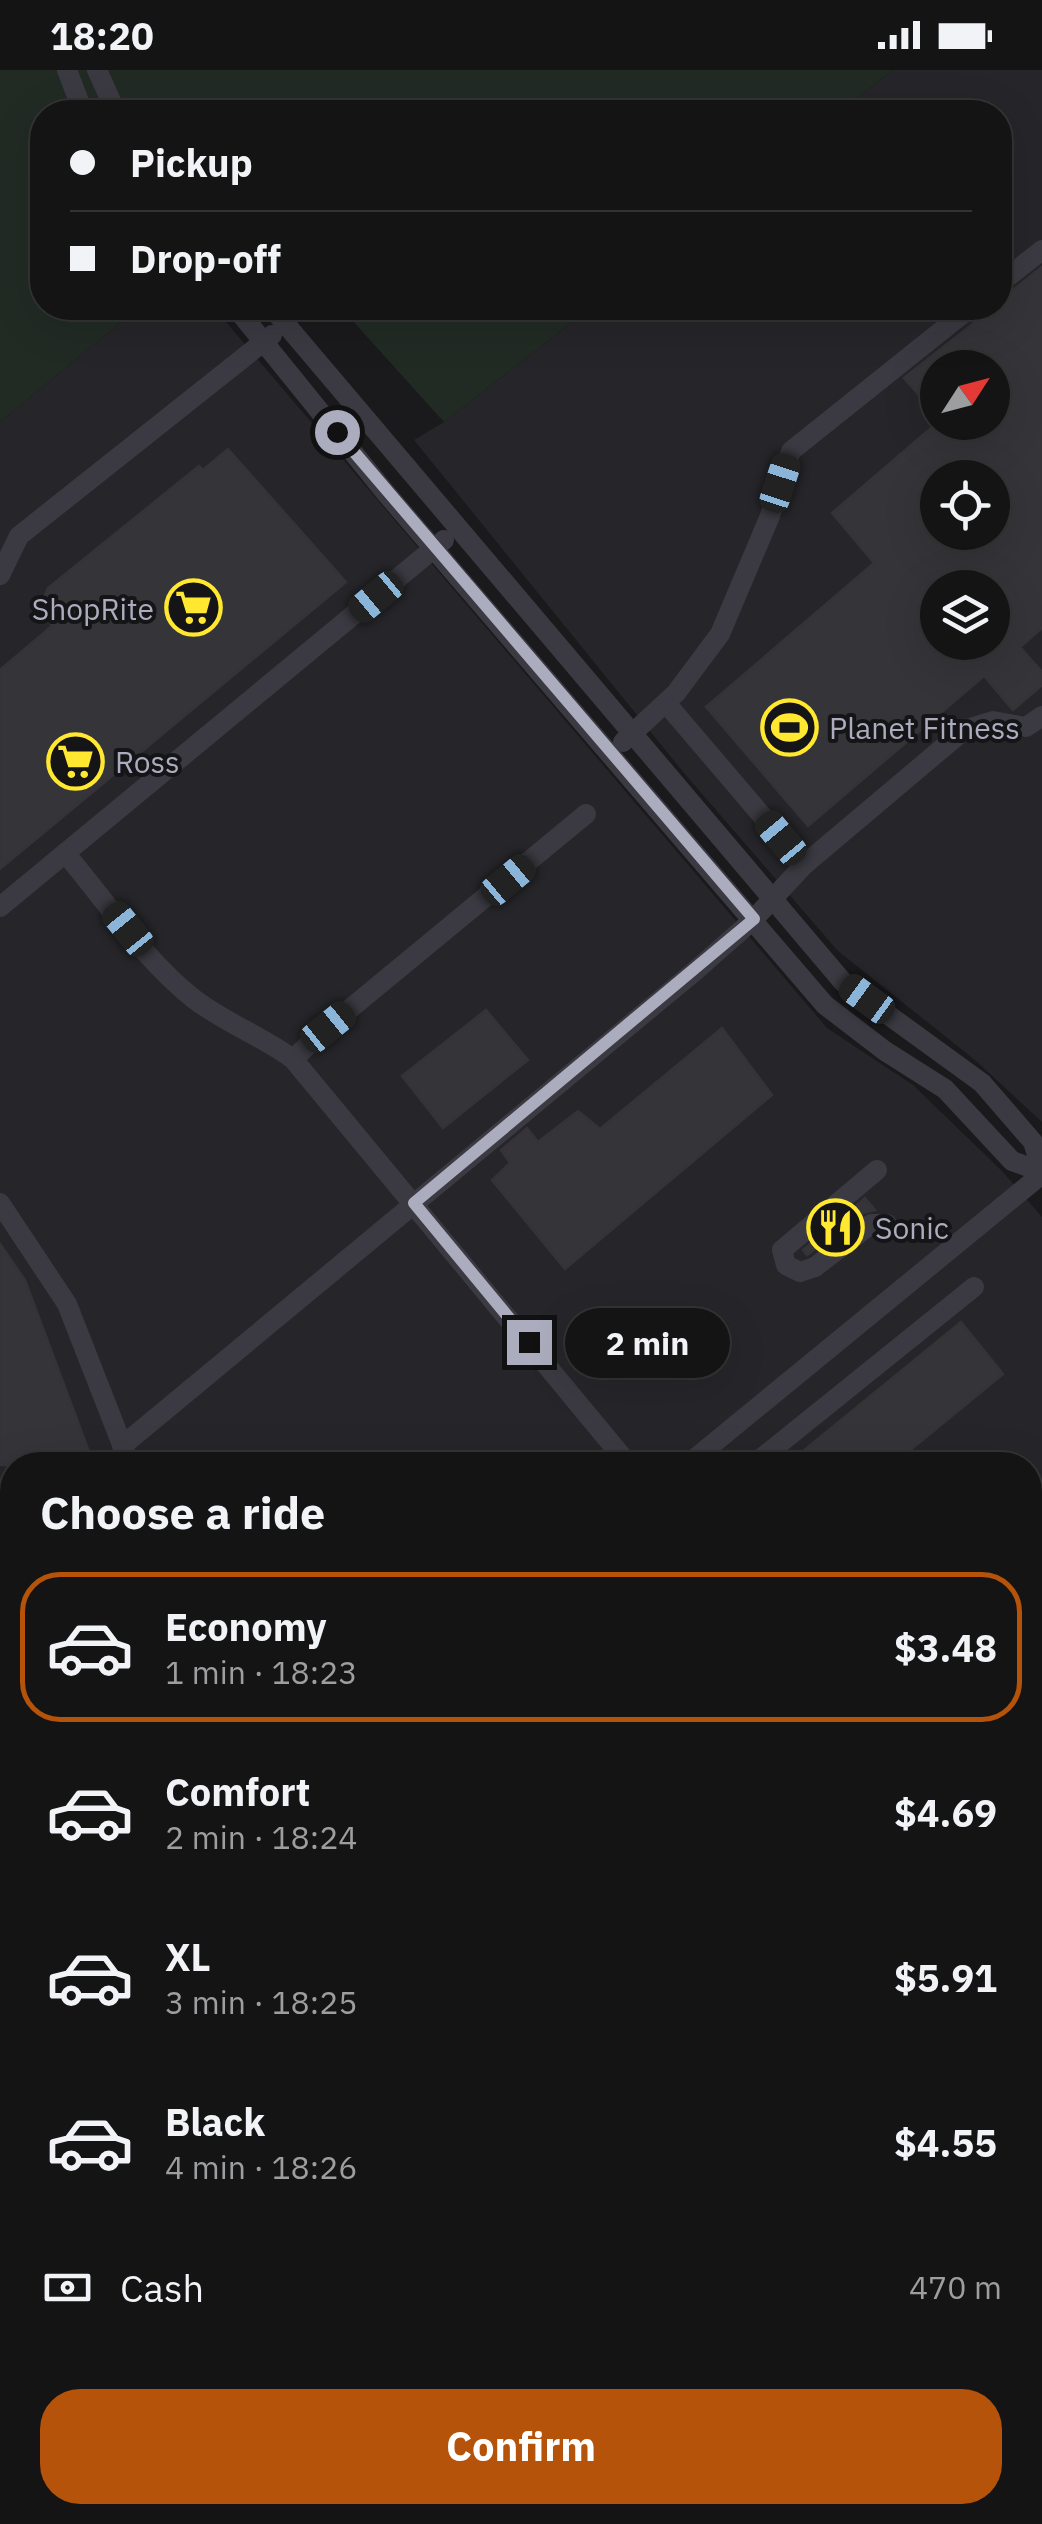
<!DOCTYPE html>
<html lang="en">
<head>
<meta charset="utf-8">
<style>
	:root { --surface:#141415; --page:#212122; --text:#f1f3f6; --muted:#9d9ea0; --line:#333334; --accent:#b45309 }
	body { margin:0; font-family:"IBM Plex Sans",sans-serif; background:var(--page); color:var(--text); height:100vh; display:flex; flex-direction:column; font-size:38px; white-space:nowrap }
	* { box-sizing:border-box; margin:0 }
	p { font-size:32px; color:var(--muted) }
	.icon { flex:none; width:55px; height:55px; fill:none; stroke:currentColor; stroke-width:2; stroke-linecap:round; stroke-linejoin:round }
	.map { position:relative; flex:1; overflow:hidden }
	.details { position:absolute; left:0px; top:1382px; width:1042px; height:1072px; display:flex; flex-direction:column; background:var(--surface); border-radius:40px 40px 0 0; box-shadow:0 10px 40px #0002,0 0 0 2px var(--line) }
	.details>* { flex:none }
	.banner { position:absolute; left:30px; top:30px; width:982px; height:220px; border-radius:40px; box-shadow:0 10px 40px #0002,0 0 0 2px var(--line); display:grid; align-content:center; height:220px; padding:0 40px; background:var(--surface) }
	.needle { width:65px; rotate:54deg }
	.tools { position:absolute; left:920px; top:280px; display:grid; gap:20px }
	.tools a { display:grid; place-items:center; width:90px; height:90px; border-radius:50%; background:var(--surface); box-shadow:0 10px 40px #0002,0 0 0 2px var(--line); font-size:50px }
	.end { position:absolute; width:45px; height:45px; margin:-22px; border:12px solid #abacbd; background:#111; box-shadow:0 0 0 5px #111 }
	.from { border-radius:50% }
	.bubble { position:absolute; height:70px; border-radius:35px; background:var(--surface); box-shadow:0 10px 40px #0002,0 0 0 2px var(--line); font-size:32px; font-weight:700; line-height:70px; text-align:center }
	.car { position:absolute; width:30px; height:60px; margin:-30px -15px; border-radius:12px; box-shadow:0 0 8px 2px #0007; background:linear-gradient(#222 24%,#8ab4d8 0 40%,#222 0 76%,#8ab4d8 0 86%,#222 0) }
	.banner b { display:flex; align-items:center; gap:35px; height:95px; font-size:38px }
	.banner b+b { border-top:2px solid var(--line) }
	.banner i { width:25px; height:25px; background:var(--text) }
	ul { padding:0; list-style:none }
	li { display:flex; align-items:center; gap:30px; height:150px; margin:0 20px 15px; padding:0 20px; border:5px solid transparent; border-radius:40px }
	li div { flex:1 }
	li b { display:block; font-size:38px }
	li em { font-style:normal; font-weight:700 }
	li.selected { border-color:var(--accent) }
	li>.icon { width:90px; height:90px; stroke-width:1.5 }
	h2 { padding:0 40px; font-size:45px; line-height:120px }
	.pay { display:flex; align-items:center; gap:25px; height:110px; padding:0 40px; font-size:38px }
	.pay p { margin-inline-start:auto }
	.button { display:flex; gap:20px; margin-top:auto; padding:20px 40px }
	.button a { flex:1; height:115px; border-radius:40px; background:var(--accent); color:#fff; font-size:40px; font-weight:700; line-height:115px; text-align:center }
	.status { display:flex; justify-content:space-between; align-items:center; height:70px; padding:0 50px; background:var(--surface); direction:ltr }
	.status svg { height:28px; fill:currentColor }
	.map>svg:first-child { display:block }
	.built { fill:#262529; fill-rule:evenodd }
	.green { fill:#212b24 }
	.building { fill:#353438; stroke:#353338; stroke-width:2.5; fill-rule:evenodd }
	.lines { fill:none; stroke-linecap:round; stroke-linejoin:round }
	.minor { stroke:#3b3a42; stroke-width:20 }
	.major { stroke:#565661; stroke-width:25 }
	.route { stroke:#abacbd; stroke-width:12 }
	.labels { text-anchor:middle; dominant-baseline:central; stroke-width:8; stroke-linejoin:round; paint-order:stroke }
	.poi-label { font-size:30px; fill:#abacbd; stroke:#151417; text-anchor:start }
</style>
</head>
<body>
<div class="status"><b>18:20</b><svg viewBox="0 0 49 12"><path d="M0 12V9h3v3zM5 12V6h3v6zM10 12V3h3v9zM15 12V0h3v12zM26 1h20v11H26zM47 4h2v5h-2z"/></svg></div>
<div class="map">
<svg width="1042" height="2454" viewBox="0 0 1042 2454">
	<rect width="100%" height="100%" fill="#1a1a1c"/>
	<g class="built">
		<path d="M893 0H1042V1052L975 990 838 881 684 703 414 370 444 352 590 238H1000V42H839ZM938 298H992V352H938ZM938 408H992V462H938ZM938 518H992V572H938Z"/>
		<path d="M138 238H214L827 958 913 1015 1002 1101 1042 1147V1453L1030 1464V1395H12V2179L0 2182V352Z"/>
		<path d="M12 2414V2442H587L597 2454H0V2424Z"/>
	</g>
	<g class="green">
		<path d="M0 0H893L839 42H42V238H138L0 352Z"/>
		<path d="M341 238H590L444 352Z"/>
		<path d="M1042 2136V2454H961L965 2452 957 2443 1030 2442V2150Z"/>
		<path d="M824 2443 833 2454H597L587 2443Z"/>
	</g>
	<g class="building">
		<path d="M1042 197V558L1020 577 1042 602V615L1013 640 984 606 808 756 706 637 874 493 832 443 938 352H992V298H938V347L904 308 979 249 985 238H1000V226L1008 224ZM938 408H992V462H938ZM938 518H992V572H938Z"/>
		<path d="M228 379 346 512 0 799V600L52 556 39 539 48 518 199 396 203 400Z"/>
		<path d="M486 940 528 990 443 1058 402 1006Z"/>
		<path d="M722 958 772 1025 565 1199 492 1110 510 1093 501 1080 527 1058 538 1072 578 1041 600 1059Z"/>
		<path d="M865 1128 875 1140 863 1143 807 1185 803 1180Z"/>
		<path d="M0 1174 25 1210 94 1395H0Z"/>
		<path d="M961 1252 1003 1304 892 1395H786Z"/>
	</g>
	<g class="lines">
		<g class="minor">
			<path d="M67 0 83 42"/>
			<path d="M97 0 116 42"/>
			<path d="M1000 213 1042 180"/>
			<path d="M236 238 385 422 825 935 885 981 945 1019 1012 1091 1042 1102"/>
			<path d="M272 238 843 912 982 1013 1033 1072 1042 1100"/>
			<path d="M0 505 19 466 272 265"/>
			<path d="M666 633 804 795"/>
			<path d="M623 672 676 623 720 564 770 446 791 381 970 238"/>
			<path d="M65 783C106 831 144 890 194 929 225 953 262 966 293 989L629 1395"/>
			<path d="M0 837 444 470"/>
			<path d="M293 989 328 957 586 744"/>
			<path d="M877 1100 782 1180 786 1195 800 1202 815 1197 871 1154H887"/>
			<path d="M0 1133 67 1234 130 1395"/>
			<path d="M122 1376 695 901 754 849 804 795 964 660 993 651 1026 657 1042 646"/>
			<path d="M687 1395 1042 1104"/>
			<path d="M753 1395 974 1217"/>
			<path d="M0 1730 12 1725"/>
			<path d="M0 2033H12"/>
			<path d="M0 2218 12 2215"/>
			<path d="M258 2442 268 2454"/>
			<path d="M486 2442 496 2454"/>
			<path d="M536 2442 546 2454"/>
			<path d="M31 2454 45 2442"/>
			<path d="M122 2454 136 2442"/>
		</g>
		<g class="major">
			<path d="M1030 1508 1042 1498"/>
			<path d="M0 2395 12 2385"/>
		</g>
	</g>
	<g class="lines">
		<path class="route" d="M337 362 754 849 414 1133 529 1272"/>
	</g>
	<defs>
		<symbol id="supermarket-ring" viewBox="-11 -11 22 22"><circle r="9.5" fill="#151417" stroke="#ffe82f" stroke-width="1.5"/><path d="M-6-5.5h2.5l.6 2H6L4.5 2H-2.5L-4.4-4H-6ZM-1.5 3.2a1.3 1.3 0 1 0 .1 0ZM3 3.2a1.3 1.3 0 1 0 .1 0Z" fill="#ffe82f"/></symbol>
		<symbol id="stadium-ring" viewBox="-11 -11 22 22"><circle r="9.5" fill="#151417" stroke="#ffe82f" stroke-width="1.5"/><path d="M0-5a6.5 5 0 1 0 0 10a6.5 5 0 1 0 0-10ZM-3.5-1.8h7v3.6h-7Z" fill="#ffe82f"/></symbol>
		<symbol id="restaurant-ring" viewBox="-11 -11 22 22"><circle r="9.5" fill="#151417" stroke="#ffe82f" stroke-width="1.5"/><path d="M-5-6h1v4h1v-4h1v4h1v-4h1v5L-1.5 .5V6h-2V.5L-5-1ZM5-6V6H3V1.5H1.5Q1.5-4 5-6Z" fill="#ffe82f"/></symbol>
	</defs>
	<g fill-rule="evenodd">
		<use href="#supermarket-ring" x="162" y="506" width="63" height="63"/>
		<use href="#stadium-ring" x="758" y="626" width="63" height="63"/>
		<use href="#supermarket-ring" x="44" y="660" width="63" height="63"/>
		<use href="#restaurant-ring" x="804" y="1126" width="63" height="63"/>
	</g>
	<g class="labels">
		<g class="poi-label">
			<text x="154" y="538" text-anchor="end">ShopRite</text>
			<text x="829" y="657">Planet Fitness</text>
			<text x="115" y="691">Ross</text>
			<text x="875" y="1157">Sonic</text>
		</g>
	</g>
</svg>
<div class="tools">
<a><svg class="needle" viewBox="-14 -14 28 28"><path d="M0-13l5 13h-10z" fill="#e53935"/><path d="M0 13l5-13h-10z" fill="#9d9ea0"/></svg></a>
<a><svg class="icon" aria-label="locate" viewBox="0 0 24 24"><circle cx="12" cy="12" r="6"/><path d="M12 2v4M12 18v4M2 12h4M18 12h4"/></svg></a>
<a><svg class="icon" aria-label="layers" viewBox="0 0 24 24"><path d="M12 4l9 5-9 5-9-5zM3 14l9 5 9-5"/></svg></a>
</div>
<i class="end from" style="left:337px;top:362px"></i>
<i class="end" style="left:529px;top:1272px"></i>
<div class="bubble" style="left:565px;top:1238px;width:165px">2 min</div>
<i class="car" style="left:780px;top:413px;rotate:18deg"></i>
<i class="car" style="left:376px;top:527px;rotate:230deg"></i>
<i class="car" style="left:781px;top:768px;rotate:320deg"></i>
<i class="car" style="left:508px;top:810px;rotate:50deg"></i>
<i class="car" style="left:128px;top:859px;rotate:321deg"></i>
<i class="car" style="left:867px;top:929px;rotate:306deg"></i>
<i class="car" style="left:328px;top:957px;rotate:51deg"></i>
<div class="banner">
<b><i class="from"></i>Pickup</b>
<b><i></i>Drop-off</b>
</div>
<section class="details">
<h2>Choose a ride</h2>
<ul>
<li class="selected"><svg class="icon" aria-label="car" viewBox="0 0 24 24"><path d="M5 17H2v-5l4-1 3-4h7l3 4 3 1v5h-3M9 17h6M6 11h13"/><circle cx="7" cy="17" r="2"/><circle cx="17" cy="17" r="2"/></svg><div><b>Economy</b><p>1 min · 18:23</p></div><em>$3.48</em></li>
<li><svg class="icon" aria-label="car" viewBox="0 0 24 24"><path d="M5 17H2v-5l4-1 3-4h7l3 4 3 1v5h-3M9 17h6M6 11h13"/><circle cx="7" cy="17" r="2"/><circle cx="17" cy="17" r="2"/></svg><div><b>Comfort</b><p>2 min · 18:24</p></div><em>$4.69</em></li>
<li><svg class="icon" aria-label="car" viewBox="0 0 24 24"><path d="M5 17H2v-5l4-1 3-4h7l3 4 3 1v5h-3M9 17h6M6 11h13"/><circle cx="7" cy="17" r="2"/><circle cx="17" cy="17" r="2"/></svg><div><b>XL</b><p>3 min · 18:25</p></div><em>$5.91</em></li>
<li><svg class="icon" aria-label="car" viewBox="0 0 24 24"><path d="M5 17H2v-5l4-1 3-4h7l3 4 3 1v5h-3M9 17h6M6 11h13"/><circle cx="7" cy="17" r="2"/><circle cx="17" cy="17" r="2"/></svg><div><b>Black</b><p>4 min · 18:26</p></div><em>$4.55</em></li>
</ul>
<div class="pay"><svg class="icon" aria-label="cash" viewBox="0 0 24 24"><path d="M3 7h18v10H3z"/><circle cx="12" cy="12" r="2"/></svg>Cash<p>470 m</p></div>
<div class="button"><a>Confirm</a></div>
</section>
</div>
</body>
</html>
